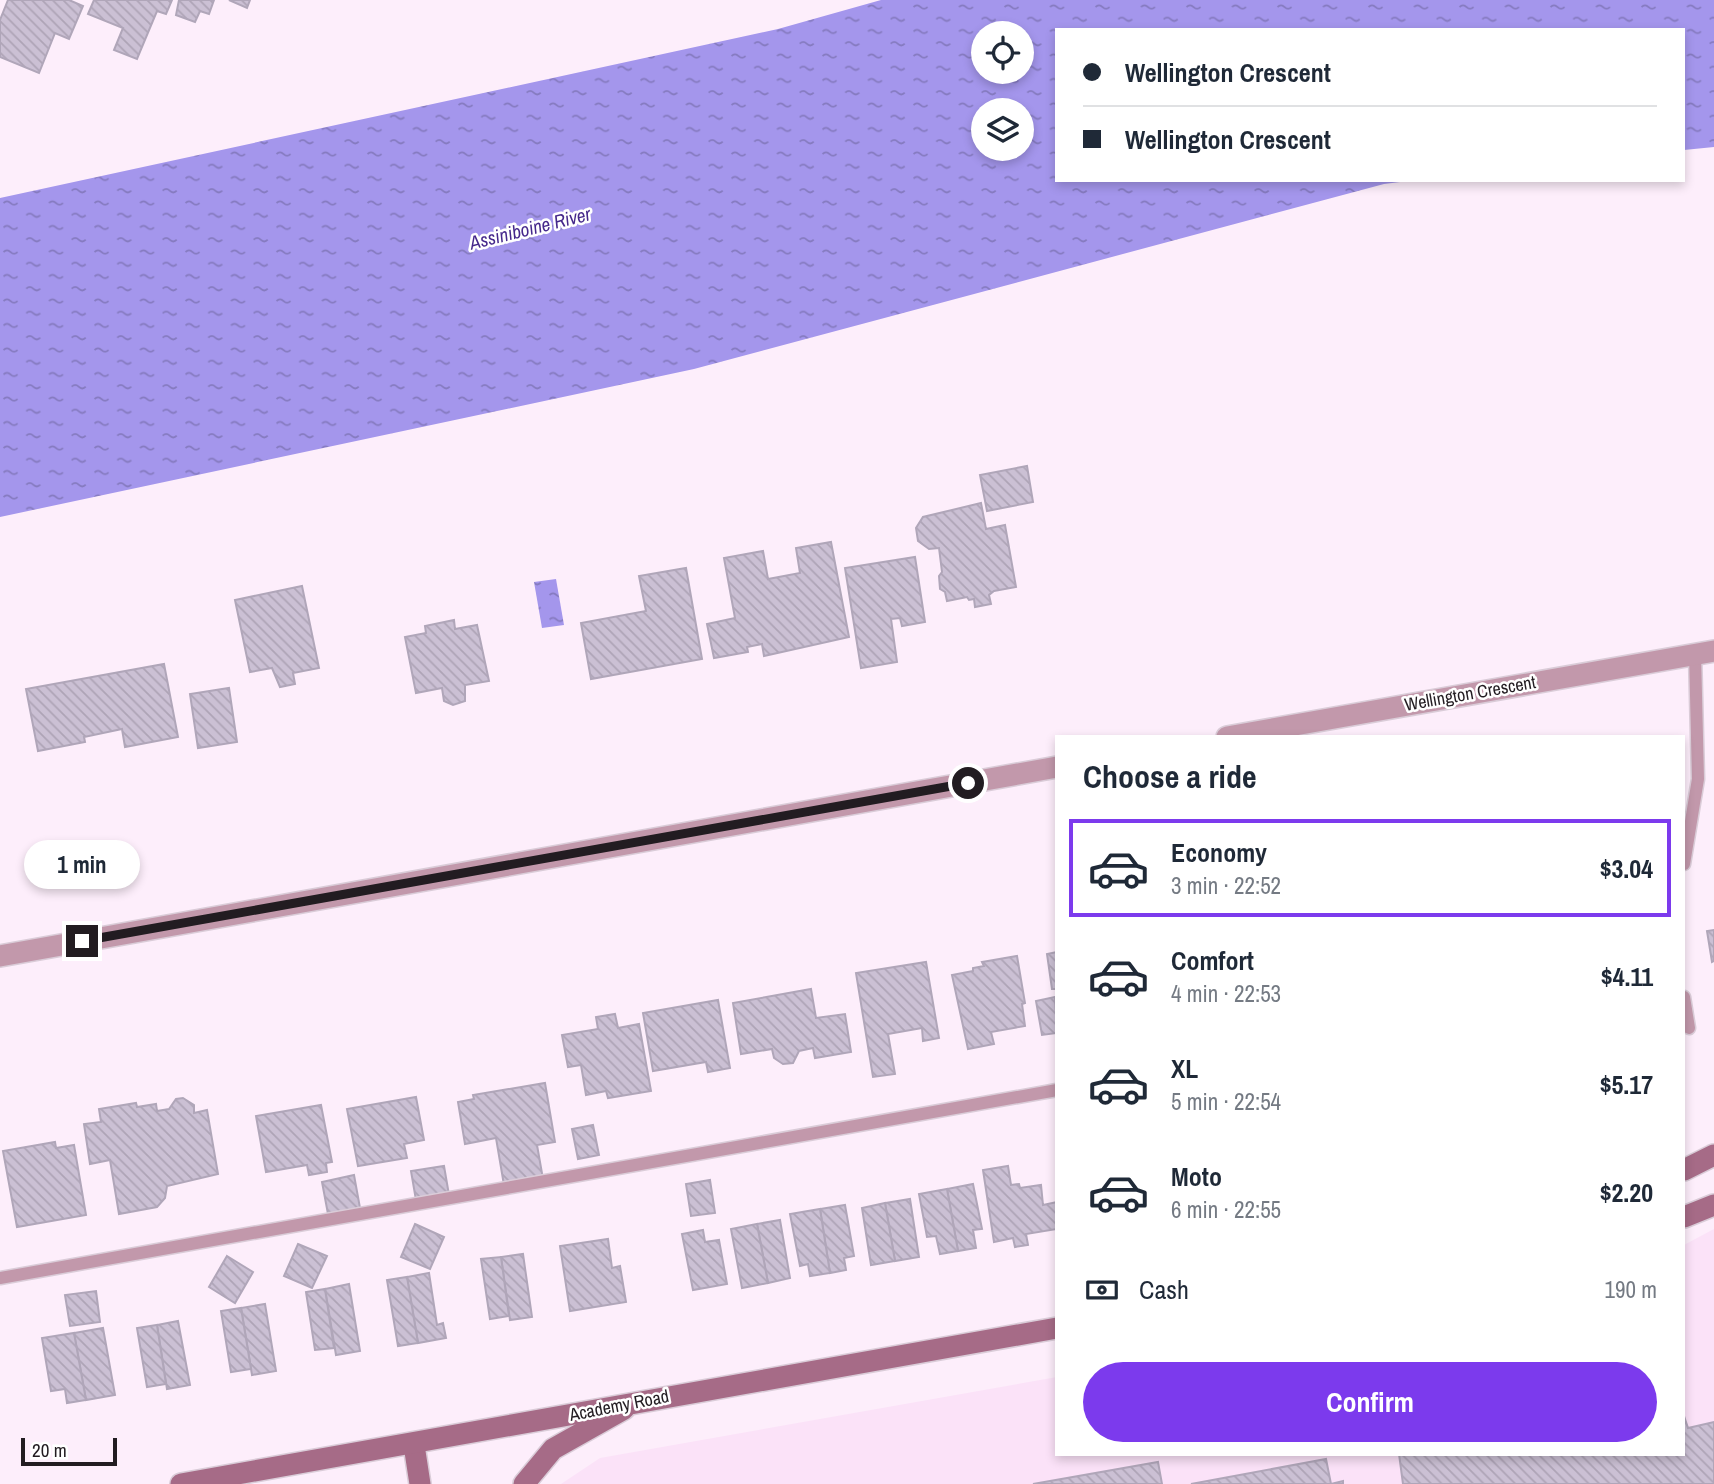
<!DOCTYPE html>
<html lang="en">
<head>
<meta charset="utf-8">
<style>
	:root { --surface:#fff; --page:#f2f2f3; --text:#1f2937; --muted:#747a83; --line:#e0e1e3; --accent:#7c3aed }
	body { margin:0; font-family:"Archivo Narrow",sans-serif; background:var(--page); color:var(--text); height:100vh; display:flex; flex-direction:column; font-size:26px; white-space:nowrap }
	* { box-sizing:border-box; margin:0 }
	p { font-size:23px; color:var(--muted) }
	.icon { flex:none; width:38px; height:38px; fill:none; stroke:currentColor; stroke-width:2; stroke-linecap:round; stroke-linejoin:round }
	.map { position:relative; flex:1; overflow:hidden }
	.panel { position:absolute; left:1055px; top:735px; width:630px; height:721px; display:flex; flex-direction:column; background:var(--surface); border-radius:0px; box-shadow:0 4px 10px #0003 }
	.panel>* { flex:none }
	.guide { position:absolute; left:1055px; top:28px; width:630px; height:154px; border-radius:0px; box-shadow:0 4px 10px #0003; display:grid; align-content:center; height:154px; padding:0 28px; background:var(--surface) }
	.tools { position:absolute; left:971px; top:21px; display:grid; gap:14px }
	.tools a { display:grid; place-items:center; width:63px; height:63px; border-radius:50%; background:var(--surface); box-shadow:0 4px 10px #0003; font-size:35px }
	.scale { position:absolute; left:21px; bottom:18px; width:96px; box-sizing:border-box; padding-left:7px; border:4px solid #221c21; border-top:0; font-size:19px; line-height:24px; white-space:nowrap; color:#221c21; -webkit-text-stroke:5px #fff; paint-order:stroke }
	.end { position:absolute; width:32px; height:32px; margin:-16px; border:9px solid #221c21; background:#fff; box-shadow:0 0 0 4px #fff }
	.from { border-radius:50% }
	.bubble { position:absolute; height:49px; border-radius:24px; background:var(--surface); box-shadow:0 4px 10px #0003; font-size:23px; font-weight:700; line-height:49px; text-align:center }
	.guide b { display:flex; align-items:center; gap:24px; height:66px; font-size:26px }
	.guide b+b { border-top:2px solid var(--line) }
	.guide i { width:18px; height:18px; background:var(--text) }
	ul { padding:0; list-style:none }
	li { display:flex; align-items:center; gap:21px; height:98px; margin:0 14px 10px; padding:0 14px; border:4px solid transparent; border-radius:0px }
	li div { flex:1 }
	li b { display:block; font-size:26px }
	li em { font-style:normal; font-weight:700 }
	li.selected { border-color:var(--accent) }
	li>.icon { width:63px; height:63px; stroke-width:1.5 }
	h2 { padding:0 28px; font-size:32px; line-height:84px }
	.pay { display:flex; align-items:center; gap:18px; height:77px; padding:0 28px; font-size:26px }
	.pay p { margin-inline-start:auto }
	.button { display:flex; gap:14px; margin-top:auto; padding:14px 28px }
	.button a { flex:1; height:80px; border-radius:42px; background:var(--accent); color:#fff; font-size:28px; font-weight:700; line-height:80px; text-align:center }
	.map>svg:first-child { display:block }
	.built { fill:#fbe2f8 }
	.water { fill:url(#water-ripples); fill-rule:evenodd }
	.building { fill:url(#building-back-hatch); stroke:#b0a6b9; stroke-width:2 }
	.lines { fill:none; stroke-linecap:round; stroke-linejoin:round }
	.lane-casing { stroke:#daccd8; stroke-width:15 }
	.street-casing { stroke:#daccd8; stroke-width:24 }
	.secondary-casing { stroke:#daccd8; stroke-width:24 }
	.lane { stroke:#c298ab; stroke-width:12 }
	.street { stroke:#c298ab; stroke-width:21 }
	.secondary { stroke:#a66b87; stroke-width:21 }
	.route { stroke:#221c21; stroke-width:9 }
	.labels { text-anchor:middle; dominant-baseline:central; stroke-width:5; stroke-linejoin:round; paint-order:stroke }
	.street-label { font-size:18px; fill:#221c21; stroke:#fff }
	.water-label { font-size:19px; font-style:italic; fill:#45288b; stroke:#fff }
</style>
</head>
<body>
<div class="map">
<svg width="1714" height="1484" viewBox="0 0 1714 1484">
	<defs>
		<pattern id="water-ripples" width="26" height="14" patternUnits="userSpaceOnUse" patternTransform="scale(1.75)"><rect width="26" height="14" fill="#a496ec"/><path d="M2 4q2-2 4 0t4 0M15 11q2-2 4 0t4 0" fill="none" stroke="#857abf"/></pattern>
		<pattern id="building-back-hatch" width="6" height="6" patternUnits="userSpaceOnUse" patternTransform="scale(1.75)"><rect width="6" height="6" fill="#cbc0d4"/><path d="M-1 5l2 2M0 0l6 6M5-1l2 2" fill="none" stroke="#aea4b6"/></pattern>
	</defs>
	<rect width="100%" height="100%" fill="#fdeefb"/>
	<path class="built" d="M1714 1229V1484H561L600 1458 1057 1377V1454H1684V1245Z"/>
	<g class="water">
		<path d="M881 0H1714V147L1684 150V30H1057V180H1416L1384 184 694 369 0 517V198L778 29ZM984 33H1022V72H984ZM984 110H1022V149H984Z"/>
		<path d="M556 579 564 625 542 628 534 582Z"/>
	</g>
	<g class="building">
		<path d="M8 0H69L83 6 69 39 55 33 39 73 0 57V20Z"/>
		<path d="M94 0H172L166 14 157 11 137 59 114 50 123 28 88 14Z"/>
		<path d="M179 0H214L209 14 200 11 195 22 176 15Z"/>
		<path d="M229 0H250L247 8Z"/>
		<path d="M1027 466 1033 502 987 511 980 475Z"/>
		<path d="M981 503 986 529 1005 525 1016 587 994 591 989 595 991 604 975 607 974 599 969 600 967 597 947 601 945 592 940 589 939 576 942 572 939 548 929 549 918 541 916 528 923 517Z"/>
		<path d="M831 542 849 637 764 656 762 644 747 647 748 652 714 658 707 624 735 618 724 558 763 551 768 579 800 573 796 548Z"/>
		<path d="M915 557 925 622 902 626 900 618 891 619 897 662 861 668 845 568Z"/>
		<path d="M686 568 702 659 591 679 581 623 646 611 639 576Z"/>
		<path d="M302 586 319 668 293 673 295 684 280 687 272 668 250 672 235 600Z"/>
		<path d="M454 620 455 629 477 625 489 681 465 685V701L453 705 444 701 442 688 416 693 405 637 426 633 425 626Z"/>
		<path d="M164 664 178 737 125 747 122 729 84 737 85 742 38 751 26 689Z"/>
		<path d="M229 688 237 742 198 748 190 694Z"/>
		<path d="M1714 930V961L1712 962 1707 931Z"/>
		<path d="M1057 952V989H1052L1047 954Z"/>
		<path d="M1017 956 1025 1003 1022 1004 1025 1026 991 1032 994 1044 968 1049 952 975 973 971V968L984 966 982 962Z"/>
		<path d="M926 962 939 1038 923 1041 922 1028 888 1034 895 1074 873 1077 856 973Z"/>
		<path d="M811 989 816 1018 845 1014 851 1052 815 1058 813 1048 799 1051 793 1063 783 1064 774 1058 772 1049 741 1054 733 1003Z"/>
		<path d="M1055 997 1057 1033 1042 1035 1036 1001Z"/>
		<path d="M718 1000 730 1068 708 1072 706 1062 653 1071 643 1013Z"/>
		<path d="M615 1014 618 1028 639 1024 651 1091 608 1098 606 1091 586 1095 581 1065 568 1067 562 1035 598 1029 596 1017Z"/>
		<path d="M545 1083 555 1142 537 1145 543 1179 504 1185 496 1138 465 1144 458 1102 474 1099 473 1095Z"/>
		<path d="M416 1097 424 1140 404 1144 407 1158 358 1166 347 1109Z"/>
		<path d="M183 1098 194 1105V1113L207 1110 218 1174 167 1186 165 1198 157 1207 119 1214 110 1160 90 1164 84 1124 101 1122 99 1109 136 1103 137 1107 156 1104 157 1111 169 1109 176 1099Z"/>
		<path d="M321 1105 332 1162 326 1163 327 1172 309 1175 307 1165 266 1172 256 1116Z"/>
		<path d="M593 1125 599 1155 578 1159 572 1129Z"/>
		<path d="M55 1142 56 1148 74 1145 86 1215 17 1227 3 1151Z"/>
		<path d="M444 1166 449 1195 416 1200 411 1171Z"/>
		<path d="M1008 1166 1011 1185 1019 1184 1020 1188 1041 1185 1043 1205 1057 1202V1229L1026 1234 1028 1245 1015 1247 1013 1238 994 1242 983 1170Z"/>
		<path d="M354 1175 360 1208 328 1214 322 1182Z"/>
		<path d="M710 1180 715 1213 691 1216 686 1184Z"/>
		<path d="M973 1184 982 1229 973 1230 976 1248 958 1251 947 1189Z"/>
		<path d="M947 1189 958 1251 940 1254 936 1236 927 1237 919 1194Z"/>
		<path d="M910 1199 919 1257 895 1261 885 1203Z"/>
		<path d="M885 1203 895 1261 871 1265 862 1208Z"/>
		<path d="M845 1205 854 1256 844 1258 846 1270 830 1273 820 1209Z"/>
		<path d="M820 1209 830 1273 810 1276 808 1264 800 1266 790 1214Z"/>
		<path d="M780 1220 790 1278 768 1283 757 1224Z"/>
		<path d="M415 1224 444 1237 430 1269 401 1257Z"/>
		<path d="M757 1224 768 1283 742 1288 731 1229Z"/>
		<path d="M703 1230 705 1242 719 1240 727 1284 693 1290 682 1234Z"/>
		<path d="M608 1239 612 1268 620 1266 626 1302 570 1311 560 1246Z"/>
		<path d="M298 1244 327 1256 312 1288 284 1276Z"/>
		<path d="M523 1254 532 1317 510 1320 501 1257Z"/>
		<path d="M227 1256 253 1272 235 1303 209 1287Z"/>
		<path d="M501 1257 509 1316 490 1319 481 1259Z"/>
		<path d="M429 1273 437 1325 443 1323 446 1338 418 1343 407 1277Z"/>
		<path d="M407 1277 418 1343 398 1346 387 1280Z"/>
		<path d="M349 1284 360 1351 336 1355 325 1289Z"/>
		<path d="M325 1289 334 1348 315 1350 306 1292Z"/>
		<path d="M96 1291 100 1322 70 1326 65 1295Z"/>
		<path d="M265 1304 276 1371 252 1375 241 1308Z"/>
		<path d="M241 1308 251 1369 231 1372 221 1311Z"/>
		<path d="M178 1321 190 1385 167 1389 157 1325Z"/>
		<path d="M157 1325 166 1384 147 1387 137 1328Z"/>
		<path d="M103 1328 115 1395 86 1400 74 1333Z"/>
		<path d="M74 1333 86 1400 67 1403 65 1389 51 1391 42 1338Z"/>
		<path d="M1684 1416 1688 1428 1714 1422V1484H1403L1399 1454H1684Z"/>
		<path d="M1326 1459 1331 1484 1343 1481V1484H1191Z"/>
		<path d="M1158 1462 1162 1484H1033Z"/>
	</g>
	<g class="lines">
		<defs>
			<g id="lane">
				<path d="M1684 864 1698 779 1695 653"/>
				<path d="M1684 997 1689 1028"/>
				<path d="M0 1278 1057 1090"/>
			</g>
			<g id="street">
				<path d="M1227 737 1714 651"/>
				<path d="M0 956 1057 767"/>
			</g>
			<g id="secondary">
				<path d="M1684 1170 1714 1155"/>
				<path d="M1684 1217 1714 1205"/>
				<path d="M414 1445 420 1484"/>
				<path d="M181 1484 1057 1328"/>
				<path d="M524 1484 553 1449 624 1409"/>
			</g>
		</defs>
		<use href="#lane" class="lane-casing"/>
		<use href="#street" class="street-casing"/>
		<use href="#secondary" class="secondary-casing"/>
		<use href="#lane" class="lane"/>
		<use href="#street" class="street"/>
		<use href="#secondary" class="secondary"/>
	</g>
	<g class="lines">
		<path class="route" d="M82 941 968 783"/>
	</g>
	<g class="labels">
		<g class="street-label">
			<text transform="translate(1470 693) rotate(-10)">Wellington Crescent</text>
			<text transform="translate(619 1405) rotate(-11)">Academy Road</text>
		</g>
		<g class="water-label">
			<text transform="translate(530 228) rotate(-14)">Assiniboine River</text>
		</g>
	</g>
</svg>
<div class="tools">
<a><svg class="icon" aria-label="locate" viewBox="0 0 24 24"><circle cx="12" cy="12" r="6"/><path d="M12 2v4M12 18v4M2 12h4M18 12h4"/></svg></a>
<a><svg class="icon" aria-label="layers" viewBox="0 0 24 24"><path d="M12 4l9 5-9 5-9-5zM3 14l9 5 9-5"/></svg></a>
</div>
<div class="scale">20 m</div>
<i class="end from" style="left:968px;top:783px"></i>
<i class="end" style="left:82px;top:941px"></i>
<div class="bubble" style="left:24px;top:840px;width:116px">1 min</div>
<div class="guide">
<b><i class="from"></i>Wellington Crescent</b>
<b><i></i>Wellington Crescent</b>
</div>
<section class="panel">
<h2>Choose a ride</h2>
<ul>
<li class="selected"><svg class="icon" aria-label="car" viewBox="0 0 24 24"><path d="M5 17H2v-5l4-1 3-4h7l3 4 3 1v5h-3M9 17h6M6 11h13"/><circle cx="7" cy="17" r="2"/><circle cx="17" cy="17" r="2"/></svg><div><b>Economy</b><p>3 min · 22:52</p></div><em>$3.04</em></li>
<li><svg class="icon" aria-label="car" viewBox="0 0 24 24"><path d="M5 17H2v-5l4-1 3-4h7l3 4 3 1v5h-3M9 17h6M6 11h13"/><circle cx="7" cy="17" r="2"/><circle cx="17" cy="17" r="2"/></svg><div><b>Comfort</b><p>4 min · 22:53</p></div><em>$4.11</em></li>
<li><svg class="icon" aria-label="car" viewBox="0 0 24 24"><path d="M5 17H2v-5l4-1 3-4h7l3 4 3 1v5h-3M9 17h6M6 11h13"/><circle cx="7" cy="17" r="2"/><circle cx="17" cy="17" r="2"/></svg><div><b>XL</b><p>5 min · 22:54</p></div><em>$5.17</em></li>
<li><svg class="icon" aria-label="car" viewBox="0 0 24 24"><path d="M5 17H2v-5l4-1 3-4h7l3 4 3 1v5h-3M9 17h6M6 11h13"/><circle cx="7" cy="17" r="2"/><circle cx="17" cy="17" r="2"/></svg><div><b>Moto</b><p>6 min · 22:55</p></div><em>$2.20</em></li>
</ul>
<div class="pay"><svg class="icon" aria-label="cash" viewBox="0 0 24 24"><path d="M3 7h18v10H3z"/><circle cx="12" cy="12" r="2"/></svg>Cash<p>190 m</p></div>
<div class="button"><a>Confirm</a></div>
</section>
</div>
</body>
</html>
